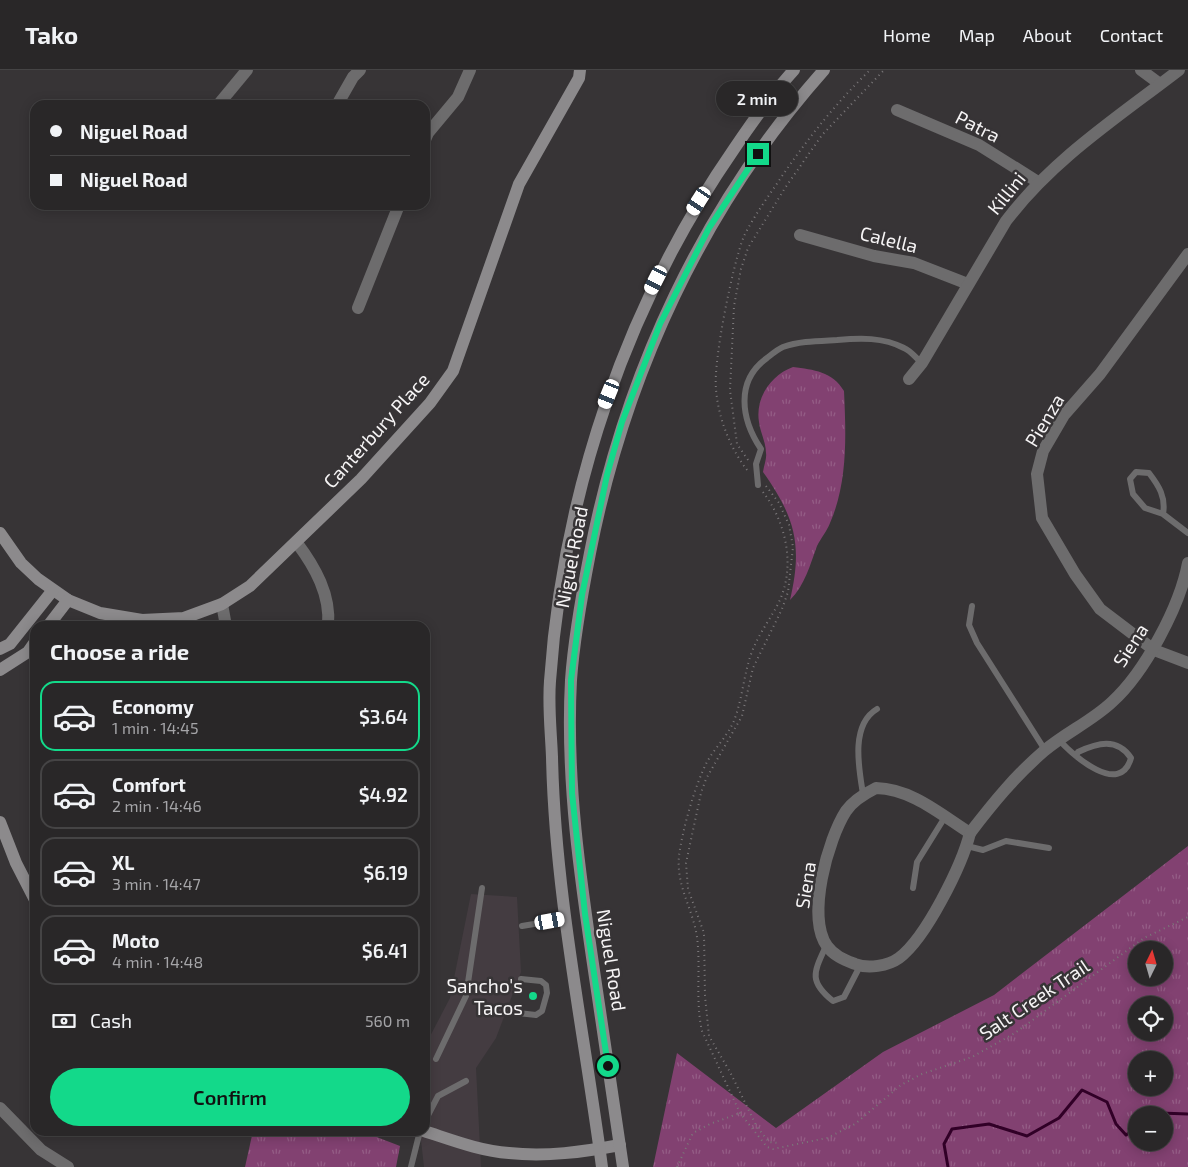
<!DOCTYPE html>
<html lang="en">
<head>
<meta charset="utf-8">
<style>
	:root { --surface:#292728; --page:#312f30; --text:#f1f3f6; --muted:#a5a5a8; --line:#454445; --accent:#13d98a }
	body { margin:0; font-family:"Exo 2",sans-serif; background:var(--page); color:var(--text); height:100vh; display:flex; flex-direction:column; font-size:19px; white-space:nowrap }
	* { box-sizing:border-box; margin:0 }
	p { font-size:16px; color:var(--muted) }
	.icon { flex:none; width:28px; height:28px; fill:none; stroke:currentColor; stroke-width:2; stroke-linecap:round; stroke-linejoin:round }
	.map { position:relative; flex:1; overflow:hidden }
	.panel { position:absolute; left:30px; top:551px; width:400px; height:515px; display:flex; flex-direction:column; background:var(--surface); border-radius:15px; box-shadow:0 2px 12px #0003,0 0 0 1px var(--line) }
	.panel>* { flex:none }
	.guide { position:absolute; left:30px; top:30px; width:400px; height:110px; border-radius:15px; box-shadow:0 2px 12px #0003,0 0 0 1px var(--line); display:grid; align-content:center; height:110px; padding:0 20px; background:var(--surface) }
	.needle { width:32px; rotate:5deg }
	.controls { position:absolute; left:1128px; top:871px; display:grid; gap:10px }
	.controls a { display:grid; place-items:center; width:45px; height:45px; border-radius:50%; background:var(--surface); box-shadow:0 2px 12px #0003,0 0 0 1px var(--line); font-size:25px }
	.end { position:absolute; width:22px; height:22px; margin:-11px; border:6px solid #13d98a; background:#111; box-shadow:0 0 0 2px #111 }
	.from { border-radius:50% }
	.bubble { position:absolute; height:35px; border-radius:18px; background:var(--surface); box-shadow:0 2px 12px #0003,0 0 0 1px var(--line); font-size:16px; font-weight:600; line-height:35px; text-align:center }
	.car { position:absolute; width:15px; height:30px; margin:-15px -8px; border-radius:6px; box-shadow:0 0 4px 1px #0007; background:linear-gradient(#fff 24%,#345 0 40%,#fff 0 76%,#345 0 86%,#fff 0) }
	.guide b { display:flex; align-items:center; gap:18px; height:48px; font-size:19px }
	.guide b+b { border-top:1px solid var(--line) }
	.guide i { width:12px; height:12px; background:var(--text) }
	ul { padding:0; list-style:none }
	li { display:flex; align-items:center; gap:15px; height:70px; margin:0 10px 8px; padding:0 10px; border:2px solid var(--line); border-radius:15px }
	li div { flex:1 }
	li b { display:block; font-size:19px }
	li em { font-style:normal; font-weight:600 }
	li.selected { border-color:var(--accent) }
	li>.icon { width:45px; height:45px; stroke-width:1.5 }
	h2 { padding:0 20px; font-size:22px; line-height:60px }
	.pay { display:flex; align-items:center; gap:12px; height:55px; padding:0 20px; font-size:19px }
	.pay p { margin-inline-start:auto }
	.action { display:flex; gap:10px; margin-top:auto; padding:10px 20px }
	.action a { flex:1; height:58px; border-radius:30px; background:var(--accent); color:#111; font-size:20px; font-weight:600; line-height:58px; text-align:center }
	header { display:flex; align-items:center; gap:30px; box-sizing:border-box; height:70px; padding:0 25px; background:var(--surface); border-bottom:1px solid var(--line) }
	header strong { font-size:24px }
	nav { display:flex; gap:28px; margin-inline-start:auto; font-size:18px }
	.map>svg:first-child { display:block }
	.built { fill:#443c41 }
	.grass { fill:url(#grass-tufts); fill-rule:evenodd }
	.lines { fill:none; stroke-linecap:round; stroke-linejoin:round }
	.stream { stroke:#310027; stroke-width:3 }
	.path { stroke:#7b787a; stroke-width:2; stroke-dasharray:1 4; stroke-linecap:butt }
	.lane { stroke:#6d6c6d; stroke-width:6 }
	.street { stroke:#6d6c6d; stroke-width:12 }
	.secondary { stroke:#8c8a8c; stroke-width:12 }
	.route { stroke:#13d98a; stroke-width:6 }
	.poi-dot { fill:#13d98a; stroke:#373436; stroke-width:2 }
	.labels { text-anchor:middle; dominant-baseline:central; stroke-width:5; stroke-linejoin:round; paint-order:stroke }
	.street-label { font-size:19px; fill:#f6f4f5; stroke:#373436 }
	.poi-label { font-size:19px; fill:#f6f4f5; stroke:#373436; text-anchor:end }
</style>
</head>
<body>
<header>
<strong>Tako</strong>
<nav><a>Home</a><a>Map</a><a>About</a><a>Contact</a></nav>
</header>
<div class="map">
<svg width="1188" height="1097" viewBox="0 0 1188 1097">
	<defs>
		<pattern id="grass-tufts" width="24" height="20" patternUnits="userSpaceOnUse" patternTransform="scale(1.25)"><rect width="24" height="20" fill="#824171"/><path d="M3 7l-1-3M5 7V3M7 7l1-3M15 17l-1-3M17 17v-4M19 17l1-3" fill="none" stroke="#945d86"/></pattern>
	</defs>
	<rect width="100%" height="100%" fill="#373436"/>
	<path class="built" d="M471 824 517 827 521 902 496 968 476 998 481 1097H424L420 1061H425V976L450 928Z"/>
	<g class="grass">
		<path d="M793 297C814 300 832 301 844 321 846 364 848 412 830 453 827 461 821 468 817 476 810 495 805 515 790 530 803 475 795 447 763 402 764 395 767 388 766 383 766 372 760 362 759 352 755 328 771 305 793 297Z"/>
		<path d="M1188 776V1097H653L677 983 776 1058 883 982 994 925ZM1136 880H1164V908H1136ZM1136 935H1164V962H1136ZM1136 990H1164V1018H1136ZM1136 1045H1164V1072H1136Z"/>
		<path d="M253 1061H361L400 1076 396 1097H245Z"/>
	</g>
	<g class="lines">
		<g class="stream">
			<path d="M1156 1045 1160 1043 1188 1044"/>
			<path d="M948 1097 944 1074 952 1059 989 1054 1027 1066 1059 1048 1082 1020 1107 1032 1116 1054 1126 1065 1136 1058"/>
		</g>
		<g class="path">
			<path d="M748 390 737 374 730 320 734 236 741 199 748 178 785 118 822 65 884 0"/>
			<path d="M747 400C730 378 718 347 716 319 713 291 733 193 744 166 753 148 765 131 776 115 804 73 834 35 870 0"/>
			<path d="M766 416 779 433 789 455 793 477 788 522 782 539 753 598 742 646 706 709 701 723 686 793 688 819 704 863 705 926 709 966 730 1002 757 1057 769 1072 778 1073"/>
			<path d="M763 422C786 452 796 496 779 532 771 548 760 562 753 579 744 601 743 626 735 648 729 665 715 677 707 692 695 715 682 761 679 786 676 816 693 839 697 867 701 898 695 930 702 961L740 1043 767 1077 773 1079 827 1068 855 1054 901 1015 922 1004 972 987 1015 963 1144 868 1188 847"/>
			<path d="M677 1097 693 1063 710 1054 740 1043"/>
		</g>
		<g class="lane">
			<path d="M758 415 756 394 761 379C741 349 735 311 767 288 772 284 778 279 783 277 800 271 819 271 837 270 860 268 883 267 904 278 911 281 916 288 922 293"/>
			<path d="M1163 444C1166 427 1159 416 1149 403L1136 402 1130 409 1133 424 1145 438 1163 444 1188 463"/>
			<path d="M972 536 969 555 977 573 1045 680"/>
			<path d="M1059 670C1074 686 1120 727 1131 688 1117 667 1097 673 1078 682L1076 686"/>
			<path d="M863 724C859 699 850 655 877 639"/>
			<path d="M967 776 983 780 1006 771 1049 778"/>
			<path d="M913 818 917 792 945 747"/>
			<path d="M522 856 564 849"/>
			<path d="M826 876C814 902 808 911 833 931L844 927 860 896"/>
			<path d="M509 942 536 945 542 941 547 923 546 915 541 911 521 909"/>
			<path d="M436 989 466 926 482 818"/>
			<path d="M425 1051 438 1026 466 1011"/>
			<path d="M411 1097 420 1061"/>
		</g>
		<g class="street">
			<path d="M1141 0 1160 14"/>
			<path d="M218 35 247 0"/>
			<path d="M337 35 353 7 360 0"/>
			<path d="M897 40 979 75 1038 112"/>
			<path d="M425 70 428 63 458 27 470 0"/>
			<path d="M800 165 874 186 914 193 968 214"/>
			<path d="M1188 184 1100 304 1064 345 1043 381 1037 404 1042 448 1075 504 1100 539 1154 580 1188 593"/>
			<path d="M358 238 399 135"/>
			<path d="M909 309 922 293 1006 151C1053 89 1118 47 1179 0"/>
			<path d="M297 473C315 497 331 525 328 556"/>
			<path d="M222 534 226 556"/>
			<path d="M876 718C912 719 940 744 970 763 962 795 926 868 899 888 888 896 868 899 855 894 845 890 834 886 827 876 806 847 828 769 846 741 853 731 864 724 876 718Z"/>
			<path d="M970 763C993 733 1015 706 1044 681 1065 663 1092 651 1112 632 1145 602 1180 536 1188 493"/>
			<path d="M0 1038 41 1080 68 1097"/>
		</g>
		<g class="secondary">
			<path d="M0 463 21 493 38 509 68 530 100 543 142 550 184 548 222 534 250 516 361 409 430 333 453 301 519 114 579 8 580 0"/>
			<path d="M48 556 68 530"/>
			<path d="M0 579 10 574 53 520"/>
			<path d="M0 600 28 582 35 572"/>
			<path d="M0 752 16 793 35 830"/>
			<path d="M424 1061C452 1070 480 1081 509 1083 546 1087 583 1082 620 1075"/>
			<path d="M602 1097C584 961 555 825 552 687 551 662 548 636 550 611 563 422 626 235 734 79 753 51 771 25 794 0"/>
			<path d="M623 1097C615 1045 608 993 600 941 584 832 565 721 571 610 574 567 582 524 590 483 625 304 703 136 824 0"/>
		</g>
	</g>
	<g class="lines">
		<path class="route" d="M608 996 585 844 572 723 571 610 582 525 607 405 622 352 660 254 709 158 758 84"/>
	</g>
	<circle class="poi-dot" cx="533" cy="926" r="5"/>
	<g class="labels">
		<g class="street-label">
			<text transform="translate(978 56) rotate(27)">Patra</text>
			<text transform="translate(1006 123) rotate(-51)">Killini</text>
			<text transform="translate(889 169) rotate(14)">Calella</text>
			<text transform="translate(1044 350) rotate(-59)">Pienza</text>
			<text transform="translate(376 360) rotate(-48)">Canterbury Place</text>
			<text transform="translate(571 487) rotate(-79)">Niguel Road</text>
			<text transform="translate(1130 575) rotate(-57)">Siena</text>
			<text transform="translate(805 815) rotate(-81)">Siena</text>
			<text transform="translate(612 890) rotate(81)">Niguel Road</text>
			<text transform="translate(1034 929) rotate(-34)">Salt Creek Trail</text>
		</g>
		<g class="poi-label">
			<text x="523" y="915">Sancho's<tspan x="523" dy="22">Tacos</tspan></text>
		</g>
	</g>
</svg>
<div class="controls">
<a><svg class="needle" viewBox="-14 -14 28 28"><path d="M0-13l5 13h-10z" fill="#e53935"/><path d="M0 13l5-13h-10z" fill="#a5a5a8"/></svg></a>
<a><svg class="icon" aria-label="locate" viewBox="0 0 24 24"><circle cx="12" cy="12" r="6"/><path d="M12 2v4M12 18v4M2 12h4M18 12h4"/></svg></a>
<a>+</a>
<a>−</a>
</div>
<i class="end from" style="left:608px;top:996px"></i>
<i class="end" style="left:758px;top:84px"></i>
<div class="bubble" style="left:716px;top:11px;width:82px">2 min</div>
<i class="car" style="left:699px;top:131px;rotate:213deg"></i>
<i class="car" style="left:656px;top:210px;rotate:207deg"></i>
<i class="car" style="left:609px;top:324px;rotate:202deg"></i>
<i class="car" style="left:550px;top:851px;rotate:80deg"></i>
<div class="guide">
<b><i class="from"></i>Niguel Road</b>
<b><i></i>Niguel Road</b>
</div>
<section class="panel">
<h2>Choose a ride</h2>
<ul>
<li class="selected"><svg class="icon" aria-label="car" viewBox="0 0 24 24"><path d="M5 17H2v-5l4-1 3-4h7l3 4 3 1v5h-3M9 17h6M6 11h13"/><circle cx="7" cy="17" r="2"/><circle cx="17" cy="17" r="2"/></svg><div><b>Economy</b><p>1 min · 14:45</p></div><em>$3.64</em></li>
<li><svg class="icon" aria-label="car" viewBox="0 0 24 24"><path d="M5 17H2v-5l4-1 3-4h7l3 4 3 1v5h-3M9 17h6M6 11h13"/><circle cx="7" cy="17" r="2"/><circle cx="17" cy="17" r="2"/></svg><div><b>Comfort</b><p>2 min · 14:46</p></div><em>$4.92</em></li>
<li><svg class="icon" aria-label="car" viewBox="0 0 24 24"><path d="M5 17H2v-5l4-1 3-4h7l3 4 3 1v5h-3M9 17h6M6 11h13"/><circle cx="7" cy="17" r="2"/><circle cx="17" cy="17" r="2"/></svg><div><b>XL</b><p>3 min · 14:47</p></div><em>$6.19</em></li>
<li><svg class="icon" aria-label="car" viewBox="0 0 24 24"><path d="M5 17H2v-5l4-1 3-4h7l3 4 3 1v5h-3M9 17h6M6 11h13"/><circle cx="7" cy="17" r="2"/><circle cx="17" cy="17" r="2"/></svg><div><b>Moto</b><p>4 min · 14:48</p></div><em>$6.41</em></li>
</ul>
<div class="pay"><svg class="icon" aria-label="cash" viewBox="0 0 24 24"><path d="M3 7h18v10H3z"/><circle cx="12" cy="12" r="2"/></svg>Cash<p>560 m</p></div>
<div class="action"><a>Confirm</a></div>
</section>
</div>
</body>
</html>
